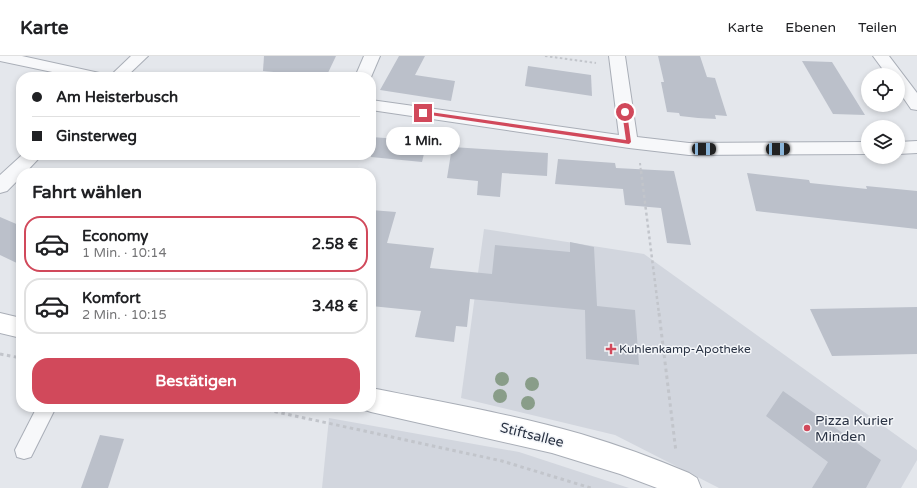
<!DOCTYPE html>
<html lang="de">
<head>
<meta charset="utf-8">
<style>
	:root { --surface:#fff; --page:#f2f2f2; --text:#202124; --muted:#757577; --line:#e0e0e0; --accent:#d1495b }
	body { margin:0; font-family:"Varela Round",sans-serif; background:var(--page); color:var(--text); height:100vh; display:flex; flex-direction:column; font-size:15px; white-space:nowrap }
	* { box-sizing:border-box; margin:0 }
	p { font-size:13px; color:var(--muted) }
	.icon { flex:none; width:22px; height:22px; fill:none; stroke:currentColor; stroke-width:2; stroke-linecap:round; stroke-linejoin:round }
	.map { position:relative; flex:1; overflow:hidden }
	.details { position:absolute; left:16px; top:112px; width:360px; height:244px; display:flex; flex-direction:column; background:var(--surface); border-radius:16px; box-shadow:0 2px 6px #0003 }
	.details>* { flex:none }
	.banner { position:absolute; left:16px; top:16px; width:360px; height:88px; border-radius:16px; box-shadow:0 2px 6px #0003; display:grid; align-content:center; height:88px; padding:0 16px; background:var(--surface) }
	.buttons { position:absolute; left:861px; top:12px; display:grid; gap:8px }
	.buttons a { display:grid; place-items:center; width:44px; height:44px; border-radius:50%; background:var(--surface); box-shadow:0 2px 6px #0003; font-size:20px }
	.end { position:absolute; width:18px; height:18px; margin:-9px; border:5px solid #d1495b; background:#fff; box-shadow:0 0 0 2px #fff }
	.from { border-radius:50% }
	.bubble { position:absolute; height:28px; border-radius:14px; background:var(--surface); box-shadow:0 2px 6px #0003; font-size:13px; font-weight:700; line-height:28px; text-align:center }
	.car { position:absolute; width:12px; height:24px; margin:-12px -6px; border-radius:5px; box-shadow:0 0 3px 1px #0007; background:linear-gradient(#222 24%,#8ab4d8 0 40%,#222 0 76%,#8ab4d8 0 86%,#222 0) }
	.banner b { display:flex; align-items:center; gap:14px; height:38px; font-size:15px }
	.banner b+b { border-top:1px solid var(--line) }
	.banner i { width:10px; height:10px; background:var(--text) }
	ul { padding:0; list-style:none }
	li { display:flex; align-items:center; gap:12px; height:56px; margin:0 8px 6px; padding:0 8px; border:2px solid var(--line); border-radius:16px }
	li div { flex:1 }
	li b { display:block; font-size:15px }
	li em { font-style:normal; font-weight:700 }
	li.selected { border-color:var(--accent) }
	li>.icon { width:36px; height:36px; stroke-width:1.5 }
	h2 { padding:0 16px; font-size:18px; line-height:48px }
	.cta { display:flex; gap:8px; margin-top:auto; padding:8px 16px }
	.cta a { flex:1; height:46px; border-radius:16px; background:var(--accent); color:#fff; font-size:16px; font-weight:700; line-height:46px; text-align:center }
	header { display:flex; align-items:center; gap:24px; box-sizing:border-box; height:56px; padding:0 20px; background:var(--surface); border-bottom:1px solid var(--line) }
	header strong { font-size:19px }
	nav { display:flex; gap:22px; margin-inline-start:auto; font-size:14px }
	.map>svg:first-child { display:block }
	.built { fill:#d2d6de }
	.building { fill:#bbc0ca }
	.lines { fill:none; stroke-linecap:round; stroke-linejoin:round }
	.service-casing { stroke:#a9aeb7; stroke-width:2 }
	.minor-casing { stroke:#a9aeb7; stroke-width:2 }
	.secondary-casing { stroke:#a9aeb7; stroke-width:2 }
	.path-far2 { stroke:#c2c5cb; stroke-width:2; stroke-dasharray:2.5 2.5; stroke-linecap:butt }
	.path-far1 { stroke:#c2c5cb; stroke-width:2.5; stroke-dasharray:3 3; stroke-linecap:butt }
	.path { stroke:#c2c5cb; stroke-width:3; stroke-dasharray:3.5 3.5; stroke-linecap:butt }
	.service { fill:#f7f8fa; fill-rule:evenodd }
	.minor { fill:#f7f8fa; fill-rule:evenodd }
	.secondary { fill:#fff; fill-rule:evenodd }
	.tree { fill:#899d89 }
	.route { fill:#d1495b }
	.poi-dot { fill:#d1495b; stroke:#f4f6f9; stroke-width:1.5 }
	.labels { text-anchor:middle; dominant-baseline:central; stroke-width:3; stroke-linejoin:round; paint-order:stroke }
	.poi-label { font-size:12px; fill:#2b3445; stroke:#f4f6f9; text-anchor:start }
	.near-poi-label { font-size:14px; fill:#2b3445; stroke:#f4f6f9; text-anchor:start }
	.near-street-label { font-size:14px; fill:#2b3445; stroke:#f4f6f9 }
</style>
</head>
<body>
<header>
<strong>Karte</strong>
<nav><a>Karte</a><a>Ebenen</a><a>Teilen</a></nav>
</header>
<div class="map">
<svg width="917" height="432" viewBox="0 0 917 432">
	<rect width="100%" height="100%" fill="#e4e7ec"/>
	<g class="built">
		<path d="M484 173 644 198 917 394V404L901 432H719L615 379 461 342Z"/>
		<path d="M329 362 519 396 629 432H322Z"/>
	</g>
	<g class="building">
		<path d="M264 0H336L326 21 263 15Z"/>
		<path d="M399 0H425L415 19 455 25 451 45 380 34Z"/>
		<path d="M658 0H700L707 21 715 22 727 60 715 59 716 63 698 62 680 60 679 57 667 56 661 26H664Z"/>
		<path d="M802 5 832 6 865 59 833 58Z"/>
		<path d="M528 10 591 19 592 40 525 30Z"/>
		<path d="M371 81 427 85 422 106 371 101Z"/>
		<path d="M452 91 548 97 547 120 502 117 500 141 477 139 478 125 447 122Z"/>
		<path d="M558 103 615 107 616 112 674 115 691 189 667 187 661 152 625 149 623 133 555 128Z"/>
		<path d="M747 117 809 124 810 127 867 133 866 130 917 135V173L756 155Z"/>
		<path d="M371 154 396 156 387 187 434 192 430 212 492 218 495 189 570 196V186L594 191 597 250 635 254 639 309 586 303 585 254 470 243 467 271 456 270 454 286 415 281 421 255 371 250Z"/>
		<path d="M0 161 21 170V209L0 199Z"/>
		<path d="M917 251V298L832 300 810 253Z"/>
		<path d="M783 335 881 404 866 432H812L828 406 766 360Z"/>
		<path d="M100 379 124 383 108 432H81Z"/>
	</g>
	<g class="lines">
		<defs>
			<path id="service" d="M37 351H56L31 401 24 403 17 401 15 394Z"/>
			<g id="minor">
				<path d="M0 0H22L104 18 106 21H76L0 5Z"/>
				<path d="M131 0H148L126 21H109Z"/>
				<path d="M364 0H380L371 21H355Z"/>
				<path d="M609 0H625L637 81 689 87 868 86V98L689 99 629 92 371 54V44L619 79Z"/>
				<path d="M873 0H889L917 37V54L911 53 898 34V19H887Z"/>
				<path d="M917 85V97L898 98V86Z"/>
				<path d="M22 99H42L25 117H21V121L7 135 0 137V119Z"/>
			</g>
			<g id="secondary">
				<path d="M0 257 21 262V282L0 277Z"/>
				<path d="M371 332C441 346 512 358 581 378 618 389 654 402 689 417L697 422 701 432H657L620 418 552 397 371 356 362 353 361 351H371Z"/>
			</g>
		</defs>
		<use href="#service" class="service-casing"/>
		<use href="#minor" class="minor-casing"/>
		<use href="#secondary" class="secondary-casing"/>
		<g class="path-far2">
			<path d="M545 0 596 7"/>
			<path d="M640 107 641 116"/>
		</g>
		<path class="path-far1" d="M641 115 659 258"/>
		<g class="path">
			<path d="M659 257 676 396"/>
			<path d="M0 298 21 302"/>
			<path d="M254 351 502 405 591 432"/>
		</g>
		<use href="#service" class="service"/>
		<use href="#minor" class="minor"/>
		<use href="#secondary" class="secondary"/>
	</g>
	<g class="tree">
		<circle cx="502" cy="323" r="7"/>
		<circle cx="532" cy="328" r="7"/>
		<circle cx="500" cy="340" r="7"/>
		<circle cx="528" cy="347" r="7"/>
	</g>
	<path class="route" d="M625 54 627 56 631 86 629 88 423 58 420 57 423 55 626 84 622 56Z"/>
	<g class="poi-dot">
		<path d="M609 287h4v4h4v4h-4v4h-4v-4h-4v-4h4z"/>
		<circle cx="807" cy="372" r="4"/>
	</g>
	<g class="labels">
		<g class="poi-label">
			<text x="619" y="293">Kuhlenkamp-Apotheke</text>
		</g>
		<g class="near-poi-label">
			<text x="815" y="364">Pizza Kurier<tspan x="815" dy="16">Minden</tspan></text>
		</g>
		<g class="near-street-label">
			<text transform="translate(532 379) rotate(14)">Stiftsallee</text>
		</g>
	</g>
</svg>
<div class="buttons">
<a><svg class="icon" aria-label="locate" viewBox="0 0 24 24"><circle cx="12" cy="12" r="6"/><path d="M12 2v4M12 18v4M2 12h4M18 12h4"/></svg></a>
<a><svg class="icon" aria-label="layers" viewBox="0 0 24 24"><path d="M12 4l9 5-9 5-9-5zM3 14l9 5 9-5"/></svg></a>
</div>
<i class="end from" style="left:625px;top:56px"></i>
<i class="end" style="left:423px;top:57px"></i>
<div class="bubble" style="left:386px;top:71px;width:74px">1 Min.</div>
<i class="car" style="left:704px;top:93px;rotate:90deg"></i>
<i class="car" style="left:778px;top:93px;rotate:89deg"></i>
<div class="banner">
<b><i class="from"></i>Am Heisterbusch</b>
<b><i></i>Ginsterweg</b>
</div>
<section class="details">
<h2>Fahrt wählen</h2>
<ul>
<li class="selected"><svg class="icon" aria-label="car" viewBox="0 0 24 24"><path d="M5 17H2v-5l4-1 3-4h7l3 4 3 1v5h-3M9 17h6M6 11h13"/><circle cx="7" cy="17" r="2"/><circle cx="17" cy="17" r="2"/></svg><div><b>Economy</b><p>1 Min. · 10:14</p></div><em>2.58 €</em></li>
<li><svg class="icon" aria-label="car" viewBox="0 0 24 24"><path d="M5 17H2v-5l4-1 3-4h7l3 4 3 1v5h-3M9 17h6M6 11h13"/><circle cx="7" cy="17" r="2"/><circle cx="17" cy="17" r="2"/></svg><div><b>Komfort</b><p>2 Min. · 10:15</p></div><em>3.48 €</em></li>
</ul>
<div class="cta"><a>Bestätigen</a></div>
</section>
</div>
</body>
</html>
